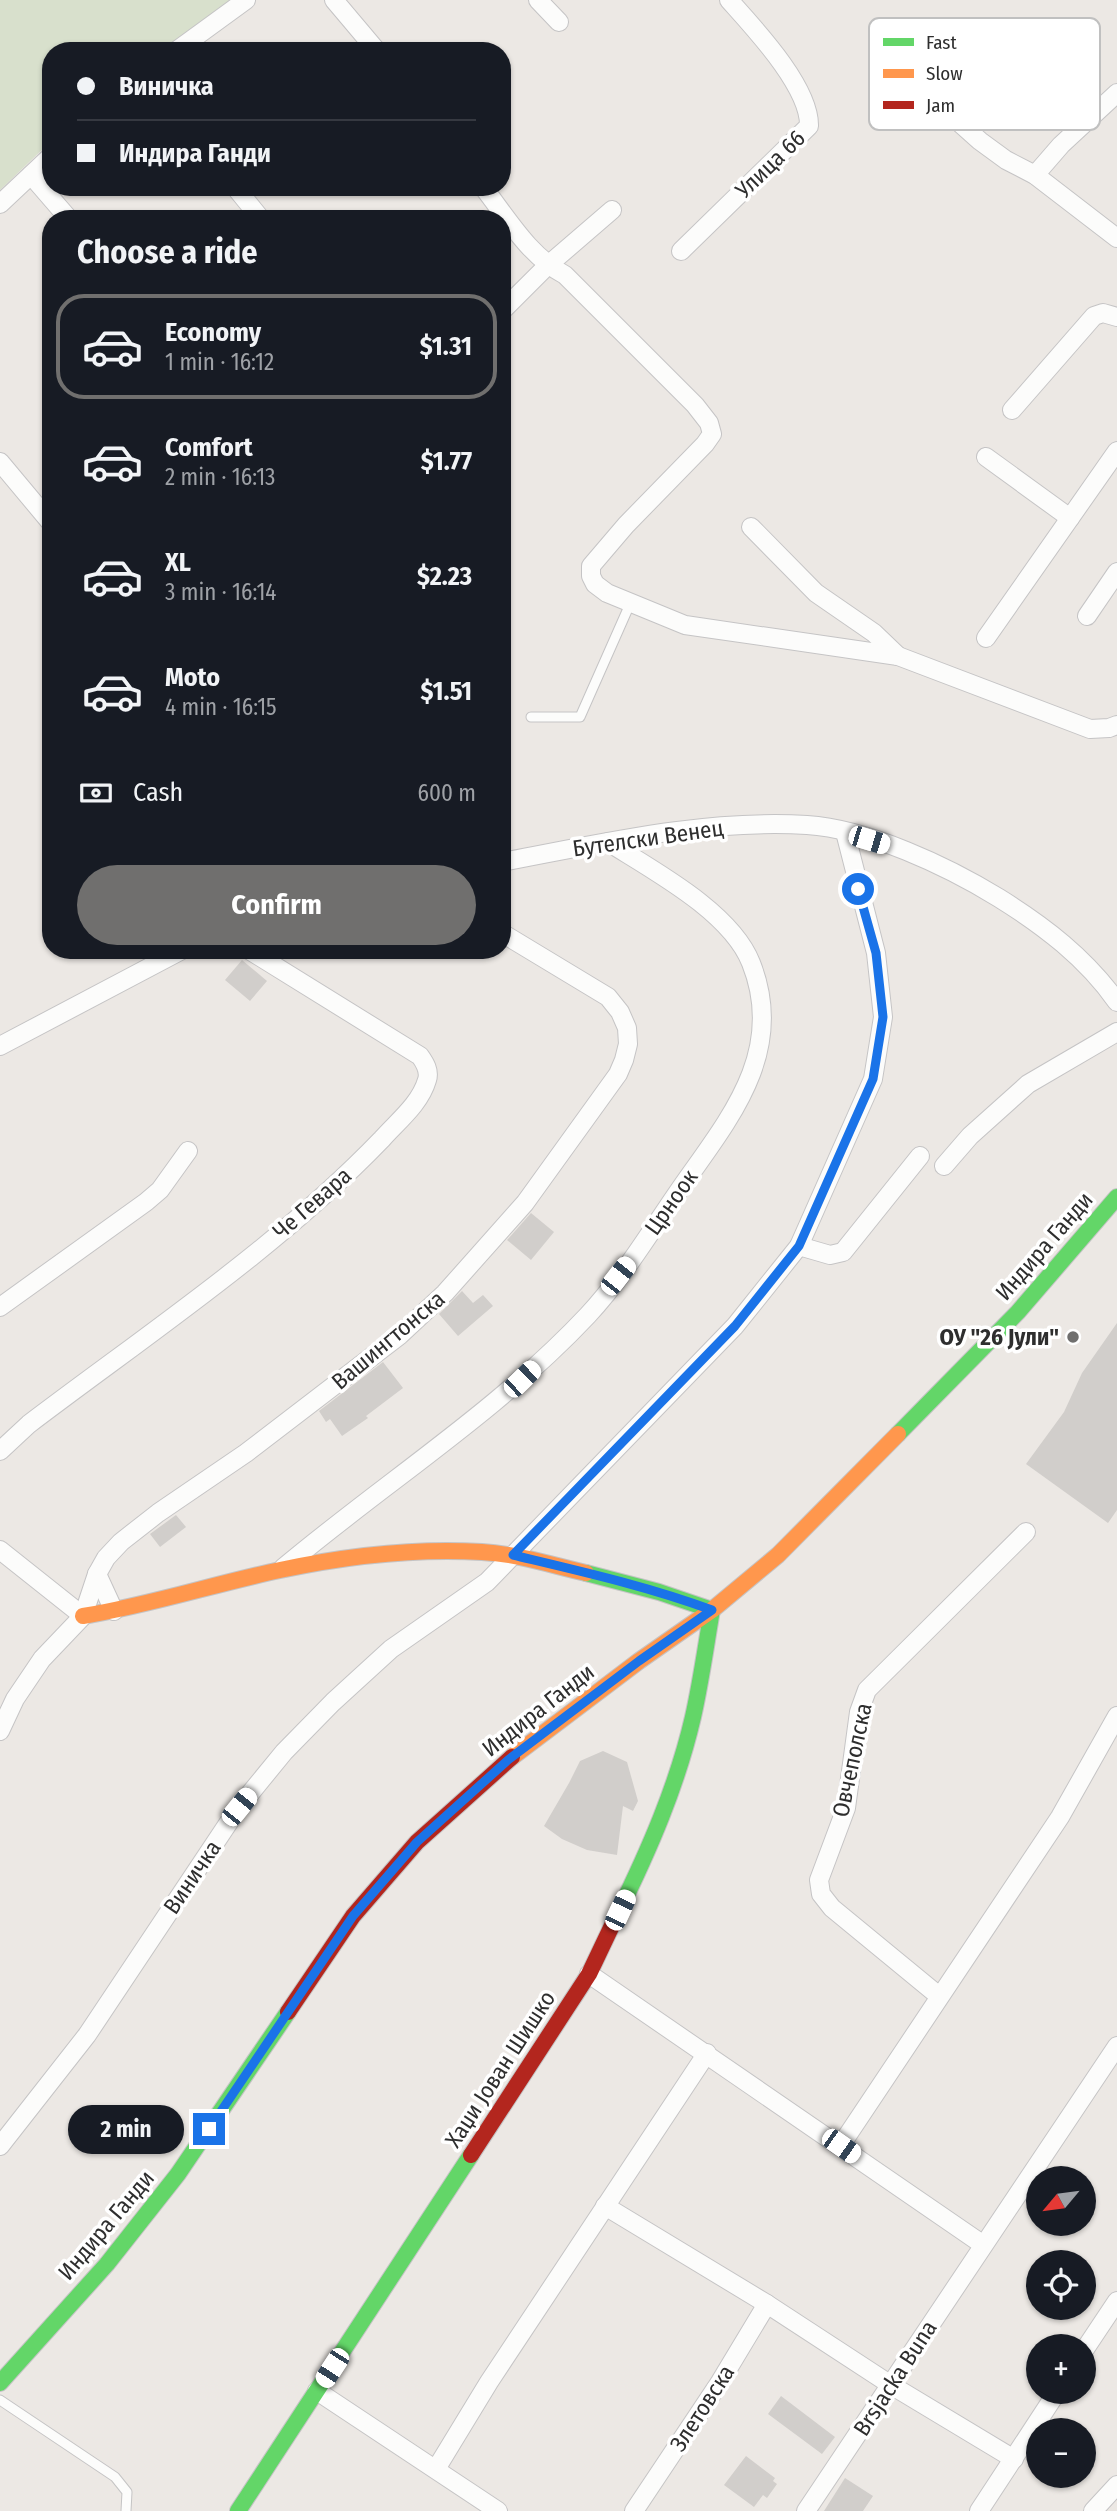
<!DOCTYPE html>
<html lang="en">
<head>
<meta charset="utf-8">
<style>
	:root { --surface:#171b24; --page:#242831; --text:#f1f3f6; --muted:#9ea1a6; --line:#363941; --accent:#706f6e }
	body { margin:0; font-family:"Fira Sans Condensed",sans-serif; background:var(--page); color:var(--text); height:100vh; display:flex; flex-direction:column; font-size:26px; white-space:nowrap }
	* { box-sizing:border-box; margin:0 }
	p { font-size:23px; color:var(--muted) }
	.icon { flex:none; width:38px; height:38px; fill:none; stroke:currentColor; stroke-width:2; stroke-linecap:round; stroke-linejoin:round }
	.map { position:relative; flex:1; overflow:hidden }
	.side { position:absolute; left:42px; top:210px; width:469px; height:749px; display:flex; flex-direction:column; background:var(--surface); border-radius:28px; box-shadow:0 2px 5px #0004 }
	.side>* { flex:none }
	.hud { position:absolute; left:42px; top:42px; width:469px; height:154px; border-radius:28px; box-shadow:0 2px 5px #0004; display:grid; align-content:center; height:154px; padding:0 35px; background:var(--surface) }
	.needle { width:46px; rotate:241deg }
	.tools { position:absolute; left:1026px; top:2166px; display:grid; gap:14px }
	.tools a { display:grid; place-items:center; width:70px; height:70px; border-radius:50%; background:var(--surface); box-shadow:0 2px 5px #0004; font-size:35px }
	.end { position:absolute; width:32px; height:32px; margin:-16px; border:9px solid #1a73e8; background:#fff; box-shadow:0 0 0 4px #fff }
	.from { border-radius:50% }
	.bubble { position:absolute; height:49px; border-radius:24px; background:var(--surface); box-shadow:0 2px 5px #0004; font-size:23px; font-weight:700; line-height:49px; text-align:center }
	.car { position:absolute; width:21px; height:42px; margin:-21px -10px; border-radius:9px; box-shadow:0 0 5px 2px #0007; background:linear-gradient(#fff 24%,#345 0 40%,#fff 0 76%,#345 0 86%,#fff 0) }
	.hud b { display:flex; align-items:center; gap:24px; height:66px; font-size:26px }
	.hud b+b { border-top:2px solid var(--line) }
	.hud i { width:18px; height:18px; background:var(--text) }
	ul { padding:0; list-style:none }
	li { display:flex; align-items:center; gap:21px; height:105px; margin:0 14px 10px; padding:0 21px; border:4px solid transparent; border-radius:28px }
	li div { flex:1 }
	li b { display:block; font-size:26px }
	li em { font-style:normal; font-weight:700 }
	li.active { border-color:var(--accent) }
	li>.icon { width:63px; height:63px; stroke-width:1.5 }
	h2 { padding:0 35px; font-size:32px; line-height:84px }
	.pay { display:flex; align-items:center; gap:18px; height:77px; padding:0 35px; font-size:26px }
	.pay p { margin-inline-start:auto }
	.action { display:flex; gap:14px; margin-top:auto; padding:14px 35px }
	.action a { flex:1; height:80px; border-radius:42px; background:var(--accent); color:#fff; font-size:28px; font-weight:700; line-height:80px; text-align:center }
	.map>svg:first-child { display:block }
	.cemetery { fill:#d8e0cc }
	.building { fill:#d1cecb }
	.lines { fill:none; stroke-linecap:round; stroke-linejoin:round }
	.lane-casing { stroke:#c5c4c5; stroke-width:11 }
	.street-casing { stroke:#c5c4c5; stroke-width:20 }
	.fast-casing { stroke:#c5c4c5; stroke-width:18 }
	.slow-casing { stroke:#c5c4c5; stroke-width:18 }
	.jam-casing { stroke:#c5c4c5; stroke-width:18 }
	.lane { stroke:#fcfcfb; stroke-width:9 }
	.street { stroke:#fcfcfb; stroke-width:18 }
	.fast { stroke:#63d668; stroke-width:16 }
	.slow { stroke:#ff974d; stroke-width:16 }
	.jam { stroke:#b3261e; stroke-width:16 }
	.route { stroke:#1a73e8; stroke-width:9 }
	.poi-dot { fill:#706f6e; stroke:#fff; stroke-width:2.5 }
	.labels { text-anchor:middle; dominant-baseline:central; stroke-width:7; stroke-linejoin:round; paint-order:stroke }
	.street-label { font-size:23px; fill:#2e2e2e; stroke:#fff }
	.poi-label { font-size:23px; font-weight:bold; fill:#2e2e2e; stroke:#fff; text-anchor:end }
	.key { fill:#fff; stroke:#c0c0c0; stroke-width:2 }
	.key-label { font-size:19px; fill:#2e2e2e }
</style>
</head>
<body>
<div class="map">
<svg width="1117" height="2511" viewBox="0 0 1117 2511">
	<rect width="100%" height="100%" fill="#ece8e4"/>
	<path class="cemetery" d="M0 0H235L164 51H51V141L0 190Z"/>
	<g class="building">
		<path d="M242 960 267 981 250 1001 225 980Z"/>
		<path d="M531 1213 554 1232 531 1260 507 1240Z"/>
		<path d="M462 1291 473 1303 483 1295 493 1306 458 1336 439 1314Z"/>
		<path d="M1117 1323V1510L1108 1523 1026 1464 1064 1412 1082 1373Z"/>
		<path d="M383 1362 403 1388 366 1416 368 1418 342 1436 330 1419 326 1422 319 1411Z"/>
		<path d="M176 1515 186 1527 160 1547 150 1534Z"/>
		<path d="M603 1751 627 1762 638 1801 633 1811 623 1806 617 1855 587 1850 562 1839 544 1826 569 1783 580 1761Z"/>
		<path d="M781 2396 835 2437 822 2454 768 2414Z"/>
		<path d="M746 2456 775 2478 773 2481 777 2484 767 2498 763 2495 754 2507 724 2485Z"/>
		<path d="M845 2478 873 2496 863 2511H824Z"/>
	</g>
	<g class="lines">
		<defs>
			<g id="lane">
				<path d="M531 717H580L630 604"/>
				<path d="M0 2400 115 2477 127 2492 126 2511"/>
			</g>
			<g id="street">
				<path d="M334 0 377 51"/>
				<path d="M538 0 559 22"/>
				<path d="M176 51 246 0"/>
				<path d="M913 81 980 141 1006 160 1035 175 1117 238"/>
				<path d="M31 175 69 219"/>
				<path d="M1035 175 1061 145 1117 93"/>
				<path d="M235 187 261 219"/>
				<path d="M483 187C508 219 529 256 565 275L695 405 709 423 712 434 705 444 626 525 591 566V576L595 584 607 593 685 625 898 656 1090 729 1109 728 1117 725"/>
				<path d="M0 204 51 156"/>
				<path d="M681 251 809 126C810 87 754 28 729 0"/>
				<path d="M502 311 547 266 612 210"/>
				<path d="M1012 410 1094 316 1103 313 1117 317"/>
				<path d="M986 457 1070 518"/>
				<path d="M0 462 51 523"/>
				<path d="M751 527 816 593 874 633 898 656"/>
				<path d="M1087 616 1117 572"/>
				<path d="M986 638 1117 451"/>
				<path d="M502 862C603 843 704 819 807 825 868 829 947 866 999 898 1044 926 1086 958 1117 1002"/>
				<path d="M0 1046 182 950"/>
				<path d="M944 1166 970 1136 1028 1084 1117 1032"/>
				<path d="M799 1246 830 1255 843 1252 920 1156"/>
				<path d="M0 1307 146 1202 160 1190 188 1151"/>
				<path d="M0 1451 29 1424C149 1333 277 1248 382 1139 398 1121 420 1104 427 1080 430 1071 425 1063 420 1056L249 950"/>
				<path d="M0 1550 83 1616"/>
				<path d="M283 1568C384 1483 497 1412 588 1315 626 1274 655 1224 687 1179 734 1113 785 1048 751 963 731 912 654 871 608 842"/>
				<path d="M97 1574 114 1611"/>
				<path d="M0 1731 15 1699 42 1659 83 1616 97 1574 106 1558 121 1542 158 1513 246 1453 400 1335 445 1293 525 1203 618 1074 624 1060 628 1044 627 1028 620 1012 608 997 502 933"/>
				<path d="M589 1974 982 2244"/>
				<path d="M939 1996 832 1908 821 1894 819 1880 846 1808 859 1712 867 1690 1026 1532"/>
				<path d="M841 2145 1060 1817 1117 1716"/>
				<path d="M0 2146 87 2035 239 1807 284 1752 333 1702 391 1649 487 1582 735 1326 799 1246 873 1079 883 1017 876 953 845 832"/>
				<path d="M605 2206 767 2304 891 2385 1014 2459"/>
				<path d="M1083 2352 1117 2301"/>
				<path d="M317 2391 498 2511"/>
				<path d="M436 2469 489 2382 707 2053"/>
				<path d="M634 2511 720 2382 767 2304"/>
				<path d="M806 2511 1117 2046"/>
				<path d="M979 2511 1057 2392"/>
				<path d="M1093 2511 1117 2485"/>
			</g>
			<g id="fast">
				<path d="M898 1434 1018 1312 1117 1197"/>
				<path d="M586 1573 659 1592 712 1610C706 1645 701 1682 693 1717 677 1786 649 1850 618 1913"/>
				<path d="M0 2383 107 2264 178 2174 288 2012"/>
				<path d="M238 2511 471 2155"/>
			</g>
			<g id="slow">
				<path d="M83 1616C150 1605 214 1584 280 1570 346 1556 415 1548 482 1552 518 1554 551 1565 586 1573"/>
				<path d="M512 1757 639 1661 712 1610 778 1555 898 1434"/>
			</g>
			<g id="jam">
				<path d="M288 2012 353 1916 417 1842 512 1757"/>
				<path d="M471 2155 589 1974 618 1913"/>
			</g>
		</defs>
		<use href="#lane" class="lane-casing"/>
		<use href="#street" class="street-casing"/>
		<use href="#fast" class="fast-casing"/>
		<use href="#slow" class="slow-casing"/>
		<use href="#jam" class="jam-casing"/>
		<use href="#lane" class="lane"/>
		<use href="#street" class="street"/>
		<use href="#fast" class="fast"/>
		<use href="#slow" class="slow"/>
		<use href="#jam" class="jam"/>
	</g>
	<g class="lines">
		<path class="route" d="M209 2129 353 1916 417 1842 508 1760 639 1661 712 1610C647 1586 580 1571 513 1555L735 1326 799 1246 873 1079 883 1017 876 953 858 889"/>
	</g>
	<circle class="poi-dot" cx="1073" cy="1337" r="7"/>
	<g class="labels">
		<g class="street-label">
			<text transform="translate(770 164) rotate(-44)">Улица 66</text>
			<text transform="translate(648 838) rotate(-8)">Бутелски Венец</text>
			<text transform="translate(671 1202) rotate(-55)">Црноок</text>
			<text transform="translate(312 1203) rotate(-41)">Че Гевара</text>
			<text transform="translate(1044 1246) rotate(-49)">Индира Ганди</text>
			<text transform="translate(388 1340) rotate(-40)">Вашингтонска</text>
			<text transform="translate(538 1710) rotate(-38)">Индира Ганди</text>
			<text transform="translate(852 1760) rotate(-78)">Овчеполска</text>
			<text transform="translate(192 1877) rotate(-56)">Виничка</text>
			<text transform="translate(500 2069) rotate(-57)">Хаџи Јован Шишко</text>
			<text transform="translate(106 2225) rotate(-50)">Индира Ганди</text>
			<text transform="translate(895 2378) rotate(-57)">Brsjacka Buna</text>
			<text transform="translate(702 2408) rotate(-57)">Злетовска</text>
		</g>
		<g class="poi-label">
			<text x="1059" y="1337">ОУ "26 Јули"</text>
		</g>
	</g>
	<rect x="869" y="18" width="231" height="112" rx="10" class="key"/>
	<rect x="883" y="38" width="31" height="8" fill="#63d668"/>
	<rect x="883" y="69" width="31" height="9" fill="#ff974d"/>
	<rect x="883" y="101" width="31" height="8" fill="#b3261e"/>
	<g class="key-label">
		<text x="926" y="49">Fast</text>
		<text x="926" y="80">Slow</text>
		<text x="926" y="112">Jam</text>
	</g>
</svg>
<div class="tools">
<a><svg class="needle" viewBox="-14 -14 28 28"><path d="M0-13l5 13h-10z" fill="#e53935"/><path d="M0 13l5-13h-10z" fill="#9ea1a6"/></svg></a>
<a><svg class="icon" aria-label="locate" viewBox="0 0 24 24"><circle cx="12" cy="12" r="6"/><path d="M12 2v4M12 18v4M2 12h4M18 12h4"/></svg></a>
<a>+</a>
<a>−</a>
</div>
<i class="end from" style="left:858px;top:889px"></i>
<i class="end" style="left:209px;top:2129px"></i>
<div class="bubble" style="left:68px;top:2105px;width:116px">2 min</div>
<i class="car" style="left:869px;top:840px;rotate:107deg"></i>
<i class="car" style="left:618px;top:1276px;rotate:38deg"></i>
<i class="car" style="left:522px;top:1379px;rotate:46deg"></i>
<i class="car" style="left:239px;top:1807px;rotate:39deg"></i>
<i class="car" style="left:620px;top:1910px;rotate:25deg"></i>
<i class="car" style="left:841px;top:2146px;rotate:125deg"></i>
<i class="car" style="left:332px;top:2368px;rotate:213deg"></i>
<div class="hud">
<b><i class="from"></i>Виничка</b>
<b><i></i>Индира Ганди</b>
</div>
<section class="side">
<h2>Choose a ride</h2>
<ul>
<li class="active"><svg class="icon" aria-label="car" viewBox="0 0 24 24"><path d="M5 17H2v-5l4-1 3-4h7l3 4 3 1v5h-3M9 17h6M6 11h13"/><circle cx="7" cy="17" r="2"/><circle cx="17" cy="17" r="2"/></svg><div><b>Economy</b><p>1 min · 16:12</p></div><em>$1.31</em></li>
<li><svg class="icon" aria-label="car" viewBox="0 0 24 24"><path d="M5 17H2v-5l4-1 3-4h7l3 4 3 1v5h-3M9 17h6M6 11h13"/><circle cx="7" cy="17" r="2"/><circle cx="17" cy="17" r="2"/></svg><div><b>Comfort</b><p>2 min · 16:13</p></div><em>$1.77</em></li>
<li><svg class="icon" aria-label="car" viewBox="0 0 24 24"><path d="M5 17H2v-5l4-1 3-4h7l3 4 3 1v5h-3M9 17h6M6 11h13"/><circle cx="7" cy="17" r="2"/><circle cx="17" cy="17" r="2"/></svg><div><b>XL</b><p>3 min · 16:14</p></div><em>$2.23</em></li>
<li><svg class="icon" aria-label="car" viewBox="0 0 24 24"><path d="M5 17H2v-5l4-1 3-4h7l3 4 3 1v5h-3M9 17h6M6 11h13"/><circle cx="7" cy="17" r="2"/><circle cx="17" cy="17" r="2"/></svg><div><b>Moto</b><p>4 min · 16:15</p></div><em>$1.51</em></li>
</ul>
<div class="pay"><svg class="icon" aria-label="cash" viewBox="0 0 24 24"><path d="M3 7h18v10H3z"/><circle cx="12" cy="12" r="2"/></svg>Cash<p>600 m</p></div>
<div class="action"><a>Confirm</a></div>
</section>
</div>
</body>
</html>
